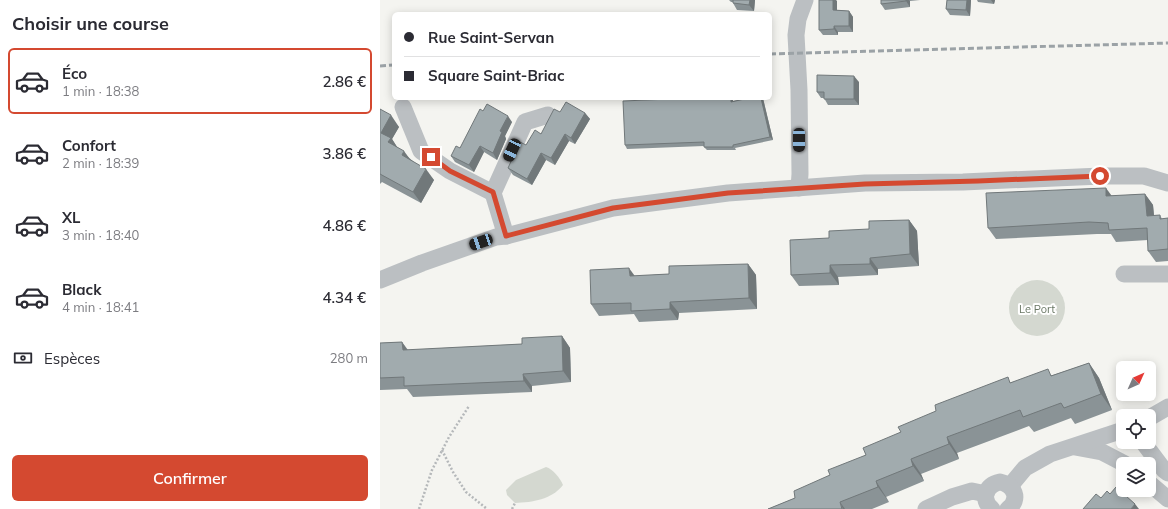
<!DOCTYPE html>
<html lang="fr">
<head>
<meta charset="utf-8">
<style>
	:root { --surface:#fff; --page:#f7f7f7; --text:#2b2b33; --muted:#7c7c81; --line:#e1e1e2; --accent:#d44930 }
	body { margin:0; font-family:Mulish,sans-serif; background:var(--page); color:var(--text); height:100vh; display:flex; flex-direction:column; font-size:15px; white-space:nowrap }
	* { box-sizing:border-box; margin:0 }
	p { font-size:13px; color:var(--muted) }
	.icon { flex:none; width:22px; height:22px; fill:none; stroke:currentColor; stroke-width:2; stroke-linecap:round; stroke-linejoin:round }
	.map { position:relative; flex:1; overflow:hidden }
	.side { display:flex; flex-direction:column; background:var(--surface); width:380px }
	.side>* { flex:none }
	.banner { position:absolute; left:12px; top:12px; width:380px; height:88px; border-radius:6px; box-shadow:0 2px 10px #0003; display:grid; align-content:center; height:88px; padding:0 12px; background:var(--surface) }
	.needle { width:26px; rotate:45deg }
	.buttons { position:absolute; left:736px; top:361px; display:grid; gap:8px }
	.buttons a { display:grid; place-items:center; width:40px; height:40px; border-radius:6px; background:var(--surface); box-shadow:0 2px 10px #0003; font-size:20px }
	.end { position:absolute; width:18px; height:18px; margin:-9px; border:5px solid #d44930; background:#fff; box-shadow:0 0 0 2px #fff }
	.from { border-radius:50% }
	.car { position:absolute; width:12px; height:24px; margin:-12px -6px; border-radius:5px; box-shadow:0 0 3px 1px #0007; background:linear-gradient(#222 24%,#8ab4d8 0 40%,#222 0 76%,#8ab4d8 0 86%,#222 0) }
	.banner b { display:flex; align-items:center; gap:14px; height:38px; font-size:15px }
	.banner b+b { border-top:1px solid var(--line) }
	.banner i { width:10px; height:10px; background:var(--text) }
	ul { padding:0; list-style:none }
	li { display:flex; align-items:center; gap:12px; height:66px; margin:0 8px 6px; padding:0 4px; border:2px solid transparent; border-radius:6px }
	li div { flex:1 }
	li b { display:block; font-size:15px }
	li em { font-style:normal; font-weight:600 }
	li.active { border-color:var(--accent) }
	li>.icon { width:36px; height:36px; stroke-width:1.5 }
	h2 { padding:0 12px; font-size:18px; line-height:48px }
	.pay { display:flex; align-items:center; gap:10px; height:44px; padding:0 12px; font-size:15px }
	.pay p { margin-inline-start:auto }
	.action { display:flex; gap:8px; margin-top:auto; padding:8px 12px }
	.action a { flex:1; height:46px; border-radius:6px; background:var(--accent); color:#fff; font-size:16px; font-weight:600; line-height:46px; text-align:center }
	main { display:flex; flex:1; min-height:0 }
	.map>svg:first-child { display:block }
	.green { fill:#d4d8d0 }
	.lines { fill:none; stroke-linecap:round; stroke-linejoin:round }
	.path { stroke:#b5b8ba; stroke-width:2.5; stroke-dasharray:2 2; stroke-linecap:butt }
	.minor { stroke:#bbbfc2; stroke-width:17 }
	.rail { stroke:#9ba2a6; stroke-width:3; stroke-dasharray:6 3; stroke-linecap:butt }
	.wall { fill:#8a9396 }
	.shaded-wall { fill:#71787a }
	.building { fill:#a1abae; stroke:#71787a }
	.route { stroke:#d44930; stroke-width:5 }
	.labels { text-anchor:middle; dominant-baseline:central; stroke-width:4; stroke-linejoin:round; paint-order:stroke }
	.park-label { font-size:11px; fill:#697764; stroke:#fff }
</style>
</head>
<body>
<main>
<section class="side">
<h2>Choisir une course</h2>
<ul>
<li class="active"><svg class="icon" aria-label="car" viewBox="0 0 24 24"><path d="M5 17H2v-5l4-1 3-4h7l3 4 3 1v5h-3M9 17h6M6 11h13"/><circle cx="7" cy="17" r="2"/><circle cx="17" cy="17" r="2"/></svg><div><b>Éco</b><p>1 min · 18:38</p></div><em>2.86 €</em></li>
<li><svg class="icon" aria-label="car" viewBox="0 0 24 24"><path d="M5 17H2v-5l4-1 3-4h7l3 4 3 1v5h-3M9 17h6M6 11h13"/><circle cx="7" cy="17" r="2"/><circle cx="17" cy="17" r="2"/></svg><div><b>Confort</b><p>2 min · 18:39</p></div><em>3.86 €</em></li>
<li><svg class="icon" aria-label="car" viewBox="0 0 24 24"><path d="M5 17H2v-5l4-1 3-4h7l3 4 3 1v5h-3M9 17h6M6 11h13"/><circle cx="7" cy="17" r="2"/><circle cx="17" cy="17" r="2"/></svg><div><b>XL</b><p>3 min · 18:40</p></div><em>4.86 €</em></li>
<li><svg class="icon" aria-label="car" viewBox="0 0 24 24"><path d="M5 17H2v-5l4-1 3-4h7l3 4 3 1v5h-3M9 17h6M6 11h13"/><circle cx="7" cy="17" r="2"/><circle cx="17" cy="17" r="2"/></svg><div><b>Black</b><p>4 min · 18:41</p></div><em>4.34 €</em></li>
</ul>
<div class="pay"><svg class="icon" aria-label="cash" viewBox="0 0 24 24"><path d="M3 7h18v10H3z"/><circle cx="12" cy="12" r="2"/></svg>Espèces<p>280 m</p></div>
<div class="action"><a>Confirmer</a></div>
</section>
<div class="map">
<svg width="788" height="509" viewBox="0 0 788 509">
	<rect width="100%" height="100%" fill="#f4f4f0"/>
	<g class="green">
		<circle cx="657" cy="308" r="28"/>
		<path d="M166 467C173 469 180 478 183 485 171 500 153 502 135 503L127 495 126 490 136 480Z"/>
	</g>
	<g class="lines">
		<g class="path">
			<path d="M62 450 73 472 86 492 107 509"/>
			<path d="M39 509 52 470 69 437 89 406"/>
			<path d="M132 509 135 503"/>
		</g>
		<g class="minor">
			<path d="M23 107 41 151 70 171 113 193"/>
			<path d="M419 188 420 174 419 90 416 35 418 19 425 0"/>
			<path d="M126 236 113 193 145 122 168 115"/>
			<path d="M744 274H788"/>
			<path d="M0 280 42 263 116 237 126 236 233 208 348 193 485 183 583 182 721 176H764L788 183"/>
			<path d="M769 418 788 407"/>
			<path d="M763 442 784 470 788 473"/>
			<path d="M695 447 722 452 745 464"/>
			<path d="M769 483 788 499"/>
			<path d="M630 486 645 468 670 454 743 430"/>
			<path d="M546 509 572 497 592 491 606 494"/>
			<path d="M612 509C600 499 606 485 620 482 634 485 641 499 628 509"/>
		</g>
		<g class="rail">
			<path d="M390 54 788 43"/>
			<path d="M0 66 14 65"/>
		</g>
	</g>
	<g class="wall">
		<path d="M349 0H375L374 11 357 10 353 3V2H351Z"/>
		<path d="M501 0H540L530 1V7L505 10 501 4Z"/>
		<path d="M567 0H591L590 16 570 15 566 9Z"/>
		<path d="M597 0H615L614 4 598 2Z"/>
		<path d="M457 1V10L469 11 473 17V32H458V35H443L439 30Z"/>
		<path d="M479 82V105H448L444 98H441L437 92Z"/>
		<path d="M313 98H352L353 100V101L369 98H383L393 140 355 148 356 150H327L324 147V146L247 149 245 145Z"/>
		<path d="M0 109 19 127 12 139 17 147 54 180 41 203 2 182 0 184Z"/>
		<path d="M103 111 132 122 125 136 126 139 117 160 104 152 94 172 75 162 71 156 80 148Z"/>
		<path d="M180 112 205 113 210 119 195 144 189 141 175 165 166 160 152 185 133 175 128 168 161 134Z"/>
		<path d="M765 194 773 205 774 216 780 215 782 219 788 218V261L776 262 768 251V240L736 242 731 234H717L616 239 608 228 731 196Z"/>
		<path d="M529 220 537 231 539 266 498 269V275L458 277 459 285 419 286 411 275 489 229Z"/>
		<path d="M368 264 376 275 377 309 299 313 298 320 259 322 254 314 219 316 211 304 255 276 289 274Z"/>
		<path d="M182 336 190 348 191 382 152 386V392L33 397 27 389 0 390V343L22 342 28 350 142 344Z"/>
		<path d="M709 363 719 378 732 410 695 424 691 418 654 432 649 426 577 453 579 459 541 474 544 481 506 497 509 502 492 509H388L415 498 450 475 486 455 521 432 632 382 673 375Z"/>
	</g>
	<g class="shaded-wall">
		<path d="M370 0H375L374 11 369 5Z"/>
		<path d="M453 0H456L457 1V16L453 10Z"/>
		<path d="M526 0H529L530 1V7L526 1Z"/>
		<path d="M587 0H591L590 16 586 10Z"/>
		<path d="M611 0H615L614 4Z"/>
		<path d="M469 11 473 17V32L469 26Z"/>
		<path d="M454 26 458 32V35L454 29Z"/>
		<path d="M474 76 479 82V105L474 99Z"/>
		<path d="M351 98H352L353 100V105L351 102Z"/>
		<path d="M381 98 383 99 393 140 390 137Z"/>
		<path d="M205 113 210 119 195 144 191 138Z"/>
		<path d="M11 115 19 127 12 139 19 150 16 154 1 133Z"/>
		<path d="M128 116 132 122 125 136 126 139 117 160 113 153 120 131Z"/>
		<path d="M185 134 189 141 175 165 171 158Z"/>
		<path d="M100 146 104 152 94 172 89 165Z"/>
		<path d="M24 151 32 162 22 155Z"/>
		<path d="M161 153 166 160 152 185 147 179Z"/>
		<path d="M46 169 54 180 41 203 33 192Z"/>
		<path d="M726 188 734 199 726 196Z"/>
		<path d="M765 194 773 205 775 227 767 216Z"/>
		<path d="M529 220 537 231 539 266 530 254Z"/>
		<path d="M490 258 498 269V275L490 264Z"/>
		<path d="M368 264 376 275 377 309 369 298Z"/>
		<path d="M450 265 458 277 459 285 450 273Z"/>
		<path d="M249 268 257 279 250 276Z"/>
		<path d="M290 302 299 313 298 320 290 309Z"/>
		<path d="M182 336 190 348 191 382 183 371Z"/>
		<path d="M22 342 30 354 23 350Z"/>
		<path d="M709 363 719 378 732 410 721 394Z"/>
		<path d="M143 374 152 386V392L144 381Z"/>
		<path d="M567 437 577 453 579 459 569 444Z"/>
		<path d="M531 459 541 474 544 481 533 466Z"/>
		<path d="M496 481 506 497 509 502 498 487Z"/>
		<path d="M460 502 465 509H463Z"/>
		<path d="M755 504 759 509H751Z"/>
	</g>
	<g class="building">
		<path d="M353 0H370L369 5 353 3Z"/>
		<path d="M439 0H453V10L469 11V26H454V29L439 30Z"/>
		<path d="M501 0H526V1L501 4Z"/>
		<path d="M567 0H587L586 10 566 9Z"/>
		<path d="M437 75 474 76V99H444V92H437Z"/>
		<path d="M313 98H351V102L369 98H381L390 137 353 145V147H324V142L245 145 243 101Z"/>
		<path d="M186 102 205 113 191 138 185 134 171 158 161 153 147 179 128 168 140 142 146 145 155 130 161 134 174 109 180 112Z"/>
		<path d="M107 104 128 116 120 131 122 132 113 153 100 146 89 165 71 156 76 146 80 148 100 109 103 111Z"/>
		<path d="M0 109 11 115 1 133 11 138 8 142 24 151 22 155 46 169 33 192 0 174Z"/>
		<path d="M726 188V196L765 194 767 216 780 215V219L788 218V249L768 251 767 228 729 230 728 223 709 222 608 228 606 193Z"/>
		<path d="M529 220 530 254 490 258V264L450 265V273L411 275 410 240 449 238V231L489 229V221Z"/>
		<path d="M368 264 369 298 290 302V309L251 311V303L211 304 210 270 249 268 250 276 269 275 289 274V266Z"/>
		<path d="M182 336 183 371 143 374 144 381 24 386V377L0 378V343L22 342 23 350 142 344V338Z"/>
		<path d="M709 363 721 394 684 408 681 403 643 417 640 410 567 437 569 444 531 459 533 466 496 481 498 487 460 502 462 509H388L415 498 414 491 450 475 448 470 486 455 483 448 521 432 518 427 556 411 555 405 628 377 630 383 668 369 671 376Z"/>
		<path d="M736 487 755 504 751 509H703L716 494 721 498 727 491 730 494Z"/>
	</g>
	<g class="lines">
		<path class="route" d="M51 157 70 171 113 192 126 236 233 208 348 193 485 184 598 181 720 176"/>
	</g>
	<g class="labels">
		<g class="park-label">
			<text x="657" y="309">Le Port</text>
		</g>
	</g>
</svg>
<div class="buttons">
<a><svg class="needle" viewBox="-14 -14 28 28"><path d="M0-13l5 13h-10z" fill="#e53935"/><path d="M0 13l5-13h-10z" fill="#7c7c81"/></svg></a>
<a><svg class="icon" aria-label="locate" viewBox="0 0 24 24"><circle cx="12" cy="12" r="6"/><path d="M12 2v4M12 18v4M2 12h4M18 12h4"/></svg></a>
<a><svg class="icon" aria-label="layers" viewBox="0 0 24 24"><path d="M12 4l9 5-9 5-9-5zM3 14l9 5 9-5"/></svg></a>
</div>
<i class="end from" style="left:720px;top:176px"></i>
<i class="end" style="left:51px;top:157px"></i>
<i class="car" style="left:419px;top:140px;rotate:180deg"></i>
<i class="car" style="left:132px;top:150px;rotate:205deg"></i>
<i class="car" style="left:101px;top:242px;rotate:251deg"></i>
<div class="banner">
<b><i class="from"></i>Rue Saint-Servan</b>
<b><i></i>Square Saint-Briac</b>
</div>
</div>
</main>
</body>
</html>
